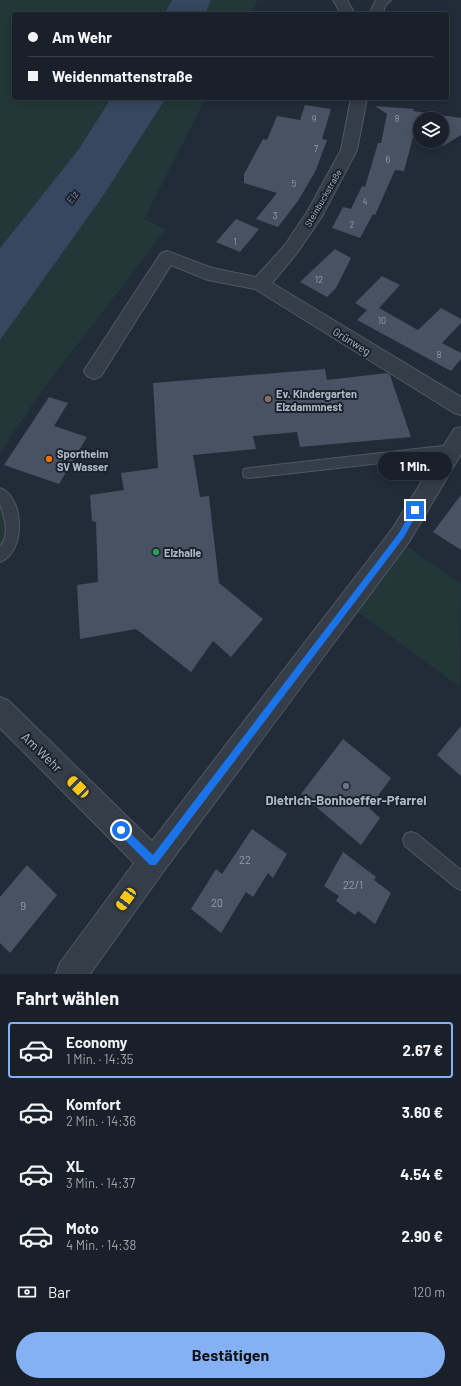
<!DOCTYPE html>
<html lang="de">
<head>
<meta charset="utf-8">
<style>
	:root { --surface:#1a202a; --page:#232832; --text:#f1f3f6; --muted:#9fa3a8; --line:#383e47; --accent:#85b1f4 }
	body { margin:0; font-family:Barlow,sans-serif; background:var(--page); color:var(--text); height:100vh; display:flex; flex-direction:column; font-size:15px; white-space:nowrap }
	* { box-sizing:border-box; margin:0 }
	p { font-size:13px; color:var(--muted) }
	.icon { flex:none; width:22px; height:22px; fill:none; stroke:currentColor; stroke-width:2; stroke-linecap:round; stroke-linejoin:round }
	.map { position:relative; height:974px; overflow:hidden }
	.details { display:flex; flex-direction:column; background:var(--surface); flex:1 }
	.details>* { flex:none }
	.hud { position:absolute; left:12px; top:12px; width:437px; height:88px; border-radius:4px; box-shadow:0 2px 10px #0003,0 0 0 1px var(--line); display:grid; align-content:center; height:88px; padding:0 16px; background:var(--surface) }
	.fabs { position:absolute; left:413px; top:112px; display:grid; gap:8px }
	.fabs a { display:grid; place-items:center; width:36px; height:36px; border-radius:50%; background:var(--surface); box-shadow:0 2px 10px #0003,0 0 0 1px var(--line); font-size:20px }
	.end { position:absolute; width:18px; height:18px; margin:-9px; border:5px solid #1a73e8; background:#fff; box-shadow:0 0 0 2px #fff }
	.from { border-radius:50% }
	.bubble { position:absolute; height:28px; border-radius:14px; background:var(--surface); box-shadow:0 2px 10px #0003,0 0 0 1px var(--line); font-size:13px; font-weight:700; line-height:28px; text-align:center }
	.car { position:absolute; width:12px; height:24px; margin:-12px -6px; border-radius:5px; box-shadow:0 0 3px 1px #0007; background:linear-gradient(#f5c518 24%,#345 0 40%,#f5c518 0 76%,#345 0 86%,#f5c518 0) }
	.hud b { display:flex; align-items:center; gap:14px; height:38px; font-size:15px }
	.hud b+b { border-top:1px solid var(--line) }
	.hud i { width:10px; height:10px; background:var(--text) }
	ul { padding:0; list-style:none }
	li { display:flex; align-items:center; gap:12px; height:56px; margin:0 8px 6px; padding:0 8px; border:2px solid transparent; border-radius:4px }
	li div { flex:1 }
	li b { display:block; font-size:15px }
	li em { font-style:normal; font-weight:700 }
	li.selected { border-color:var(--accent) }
	li>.icon { width:36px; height:36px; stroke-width:1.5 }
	h2 { padding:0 16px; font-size:18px; line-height:48px }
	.pay { display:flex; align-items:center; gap:10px; height:44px; padding:0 16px; font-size:15px }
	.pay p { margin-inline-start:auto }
	.primary-button { display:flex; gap:8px; margin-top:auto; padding:8px 16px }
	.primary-button a { flex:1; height:46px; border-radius:24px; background:var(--accent); color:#111; font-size:16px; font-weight:700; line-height:46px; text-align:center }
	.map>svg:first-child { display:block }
	.green { fill:#233739 }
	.water { fill:#36475f }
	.building { fill:#485262 }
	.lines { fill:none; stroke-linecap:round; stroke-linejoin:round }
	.lane-casing { stroke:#505863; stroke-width:2 }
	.street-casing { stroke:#505863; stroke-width:2 }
	.lane { fill:#353d48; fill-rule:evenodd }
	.street { fill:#353d48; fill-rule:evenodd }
	.route { fill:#1a73e8 }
	.education-dot { fill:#8d6e63; stroke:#1a222d; stroke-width:1.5 }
	.food-dot { fill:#e8710a; stroke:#1a222d; stroke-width:1.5 }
	.leisure-dot { fill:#2e9e5b; stroke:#1a222d; stroke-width:1.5 }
	.worship-dot { fill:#6b7280; stroke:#1a222d; stroke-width:1.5 }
	.labels { text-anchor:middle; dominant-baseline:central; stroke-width:4; stroke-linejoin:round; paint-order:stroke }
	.number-label { font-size:9px; fill:#969eac }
	.far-street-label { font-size:9px; fill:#b0b8c5; stroke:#1a222d }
	.far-water-label { font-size:10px; font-style:italic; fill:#788fac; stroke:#1a222d }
	.street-label { font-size:11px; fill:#b0b8c5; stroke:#1a222d }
	.poi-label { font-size:11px; font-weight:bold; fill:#b0b8c5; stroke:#1a222d; text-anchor:start }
	.near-number-label { font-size:11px; fill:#969eac }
	.near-street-label { font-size:13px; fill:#b0b8c5; stroke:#1a222d }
	.near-poi-label { font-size:13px; font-weight:bold; fill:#b0b8c5; stroke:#1a222d }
</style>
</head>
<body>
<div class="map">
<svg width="461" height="974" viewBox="0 0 461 974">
	<rect width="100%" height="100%" fill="#222b38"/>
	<g class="green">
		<path d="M0 0H172L164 14H14V98H111L79 149 0 248Z"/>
		<path d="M211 0H258L250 14H205Z"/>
		<path d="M166 98H206L144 219 166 229 41 392 0 452V340L103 196Z"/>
		<path d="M0 494 12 518 0 556Z"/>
		<path d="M400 541 461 584 460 687 354 609Z"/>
	</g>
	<g class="water">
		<path d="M172 0H211L205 14H164Z"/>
		<path d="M111 98H166L103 196 0 340V248L79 149Z"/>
	</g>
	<g class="building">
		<path d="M305 105 331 109 322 139 327 140 316 170 298 201 278 227 256 219 277 193 244 183V174L263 139 267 140 277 116 300 120Z"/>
		<path d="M375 106 414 109 413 111 461 118V135L443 146 435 141H442V119H420V133L415 130 404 171 395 170 375 215 373 214 360 238 332 228 343 207 351 209 362 186 365 187 378 143H381L387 114Z"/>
		<path d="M236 219 259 229 240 252 216 242Z"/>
		<path d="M335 249 351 258 336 288 327 297 300 282Z"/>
		<path d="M382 276 400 285 379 308 418 330 441 308 461 319V323L442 343 461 353V359L451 371 357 320 367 310 355 303Z"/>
		<path d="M325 369 327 380 387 373 390 375 411 437 300 447 297 432 253 436 256 449 193 455 200 497 209 496 219 583 263 619 231 657 213 641 191 672 136 629 80 639 77 585 98 582 96 522 92 521 90 495 124 490 121 473 158 468 153 383Z"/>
		<path d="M49 397 68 403 54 426 87 437 59 484 4 465Z"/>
		<path d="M461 495V550L433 532Z"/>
		<path d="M461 726V776L437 755Z"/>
		<path d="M343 739 391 778 369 808 380 818 361 845 301 794Z"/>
		<path d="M252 829 287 854 273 878 268 873 253 897 246 892 221 933 191 909 216 869 222 874Z"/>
		<path d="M343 852 376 877 374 880 391 893 375 924 358 911 355 915 336 901 339 896 324 886Z"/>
		<path d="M27 865 57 895 10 953 0 943V897Z"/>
	</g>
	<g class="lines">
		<defs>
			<g id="lane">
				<path d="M451 445 455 446 457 450 455 454 451 455 249 478 244 477 243 473 244 469 249 468Z"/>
				<path d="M0 488C25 497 26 553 0 562V546C11 534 4 518 0 504 0 500 0 493 0 488Z"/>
				<path d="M411 832 417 834 461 870V890L455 887 405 846 403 840 405 834Z"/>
			</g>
			<g id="street">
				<path d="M333 0H347L355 14H341Z"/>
				<path d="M376 0H391L385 6 383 14H369Z"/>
				<path d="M351 98H367L357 150 321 218 297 253 272 283 461 397V415L454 413 255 289 208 280 171 265 101 376 94 379 87 376 84 371 87 366 161 253 167 251 212 268 256 277 285 245 307 212 341 150Z"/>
				<path d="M461 427V454L409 542 163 872 90 974H56L60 963 134 863 0 728V697L9 701 152 841 393 528 454 429Z"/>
			</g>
		</defs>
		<use href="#lane" class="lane-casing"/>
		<use href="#street" class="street-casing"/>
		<use href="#lane" class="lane"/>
		<use href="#street" class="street"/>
	</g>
	<path class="route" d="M413 508H415L419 510 404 537 156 865H150L118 833V827H124L153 855 399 533Z"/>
	<circle class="education-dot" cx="268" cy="399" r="4"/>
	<circle class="food-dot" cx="49" cy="459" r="4"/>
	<circle class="leisure-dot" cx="156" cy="552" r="4"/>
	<circle class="worship-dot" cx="346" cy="786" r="4"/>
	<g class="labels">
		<g class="number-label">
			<text x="314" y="118">9</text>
			<text x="397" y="118">8</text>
			<text x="316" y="148">7</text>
			<text x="388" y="159">6</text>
			<text x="294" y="183">5</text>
			<text x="365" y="201">4</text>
			<text x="275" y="215">3</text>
			<text x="352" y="224">2</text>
			<text x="235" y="241">1</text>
			<text x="319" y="279">12</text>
			<text x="382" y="320">10</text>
			<text x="439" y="354">8</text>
		</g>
		<g class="far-street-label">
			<text transform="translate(323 198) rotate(-60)">Steinbuckstraße</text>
		</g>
		<g class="far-water-label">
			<text transform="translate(72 197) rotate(-56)">Elz</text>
		</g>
		<g class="street-label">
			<text transform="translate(352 341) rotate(32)">Grünweg</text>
		</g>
		<g class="poi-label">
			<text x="276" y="393">Ev. Kindergarten<tspan x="276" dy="13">Elzdammnest</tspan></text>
			<text x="57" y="453">Sportheim<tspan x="57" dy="13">SV Wasser</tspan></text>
			<text x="164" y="552">Elzhalle</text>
		</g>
		<g class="near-number-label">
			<text x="245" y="859">22</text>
			<text x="353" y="884">22/1</text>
			<text x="217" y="902">20</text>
			<text x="23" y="905">9</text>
		</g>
		<g class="near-street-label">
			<text transform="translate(42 752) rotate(44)">Am Wehr</text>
		</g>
		<g class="near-poi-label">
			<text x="346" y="800">Dietrich-Bonhoeffer-Pfarrei</text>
		</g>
	</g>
</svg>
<div class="fabs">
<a><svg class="icon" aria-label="layers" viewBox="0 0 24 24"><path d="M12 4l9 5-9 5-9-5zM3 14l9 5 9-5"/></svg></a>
</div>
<i class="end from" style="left:121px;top:830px"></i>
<i class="end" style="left:415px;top:510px"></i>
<div class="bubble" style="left:378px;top:452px;width:74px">1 Min.</div>
<i class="car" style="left:78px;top:787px;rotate:315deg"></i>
<i class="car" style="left:126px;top:899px;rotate:216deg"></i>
<div class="hud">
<b><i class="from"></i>Am Wehr</b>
<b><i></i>Weidenmattenstraße</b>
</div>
</div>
<section class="details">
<h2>Fahrt wählen</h2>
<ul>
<li class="selected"><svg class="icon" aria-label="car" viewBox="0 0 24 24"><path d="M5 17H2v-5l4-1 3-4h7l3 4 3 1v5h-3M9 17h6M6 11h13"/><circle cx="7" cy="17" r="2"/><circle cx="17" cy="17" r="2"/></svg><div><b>Economy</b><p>1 Min. · 14:35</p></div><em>2.67 €</em></li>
<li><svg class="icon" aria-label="car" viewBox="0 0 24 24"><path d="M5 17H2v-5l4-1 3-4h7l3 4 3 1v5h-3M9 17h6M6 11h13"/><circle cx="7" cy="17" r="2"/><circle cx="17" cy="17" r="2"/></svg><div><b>Komfort</b><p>2 Min. · 14:36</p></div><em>3.60 €</em></li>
<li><svg class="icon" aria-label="car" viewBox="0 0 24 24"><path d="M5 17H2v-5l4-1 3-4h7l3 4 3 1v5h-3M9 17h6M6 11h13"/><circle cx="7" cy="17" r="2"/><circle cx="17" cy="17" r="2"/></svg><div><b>XL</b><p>3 Min. · 14:37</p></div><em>4.54 €</em></li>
<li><svg class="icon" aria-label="car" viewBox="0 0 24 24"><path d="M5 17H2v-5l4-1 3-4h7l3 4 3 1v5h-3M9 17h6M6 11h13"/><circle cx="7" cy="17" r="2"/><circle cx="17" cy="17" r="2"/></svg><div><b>Moto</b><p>4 Min. · 14:38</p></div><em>2.90 €</em></li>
</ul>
<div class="pay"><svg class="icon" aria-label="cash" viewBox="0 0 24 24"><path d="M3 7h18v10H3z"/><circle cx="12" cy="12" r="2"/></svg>Bar<p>120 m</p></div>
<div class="primary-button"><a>Bestätigen</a></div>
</section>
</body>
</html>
